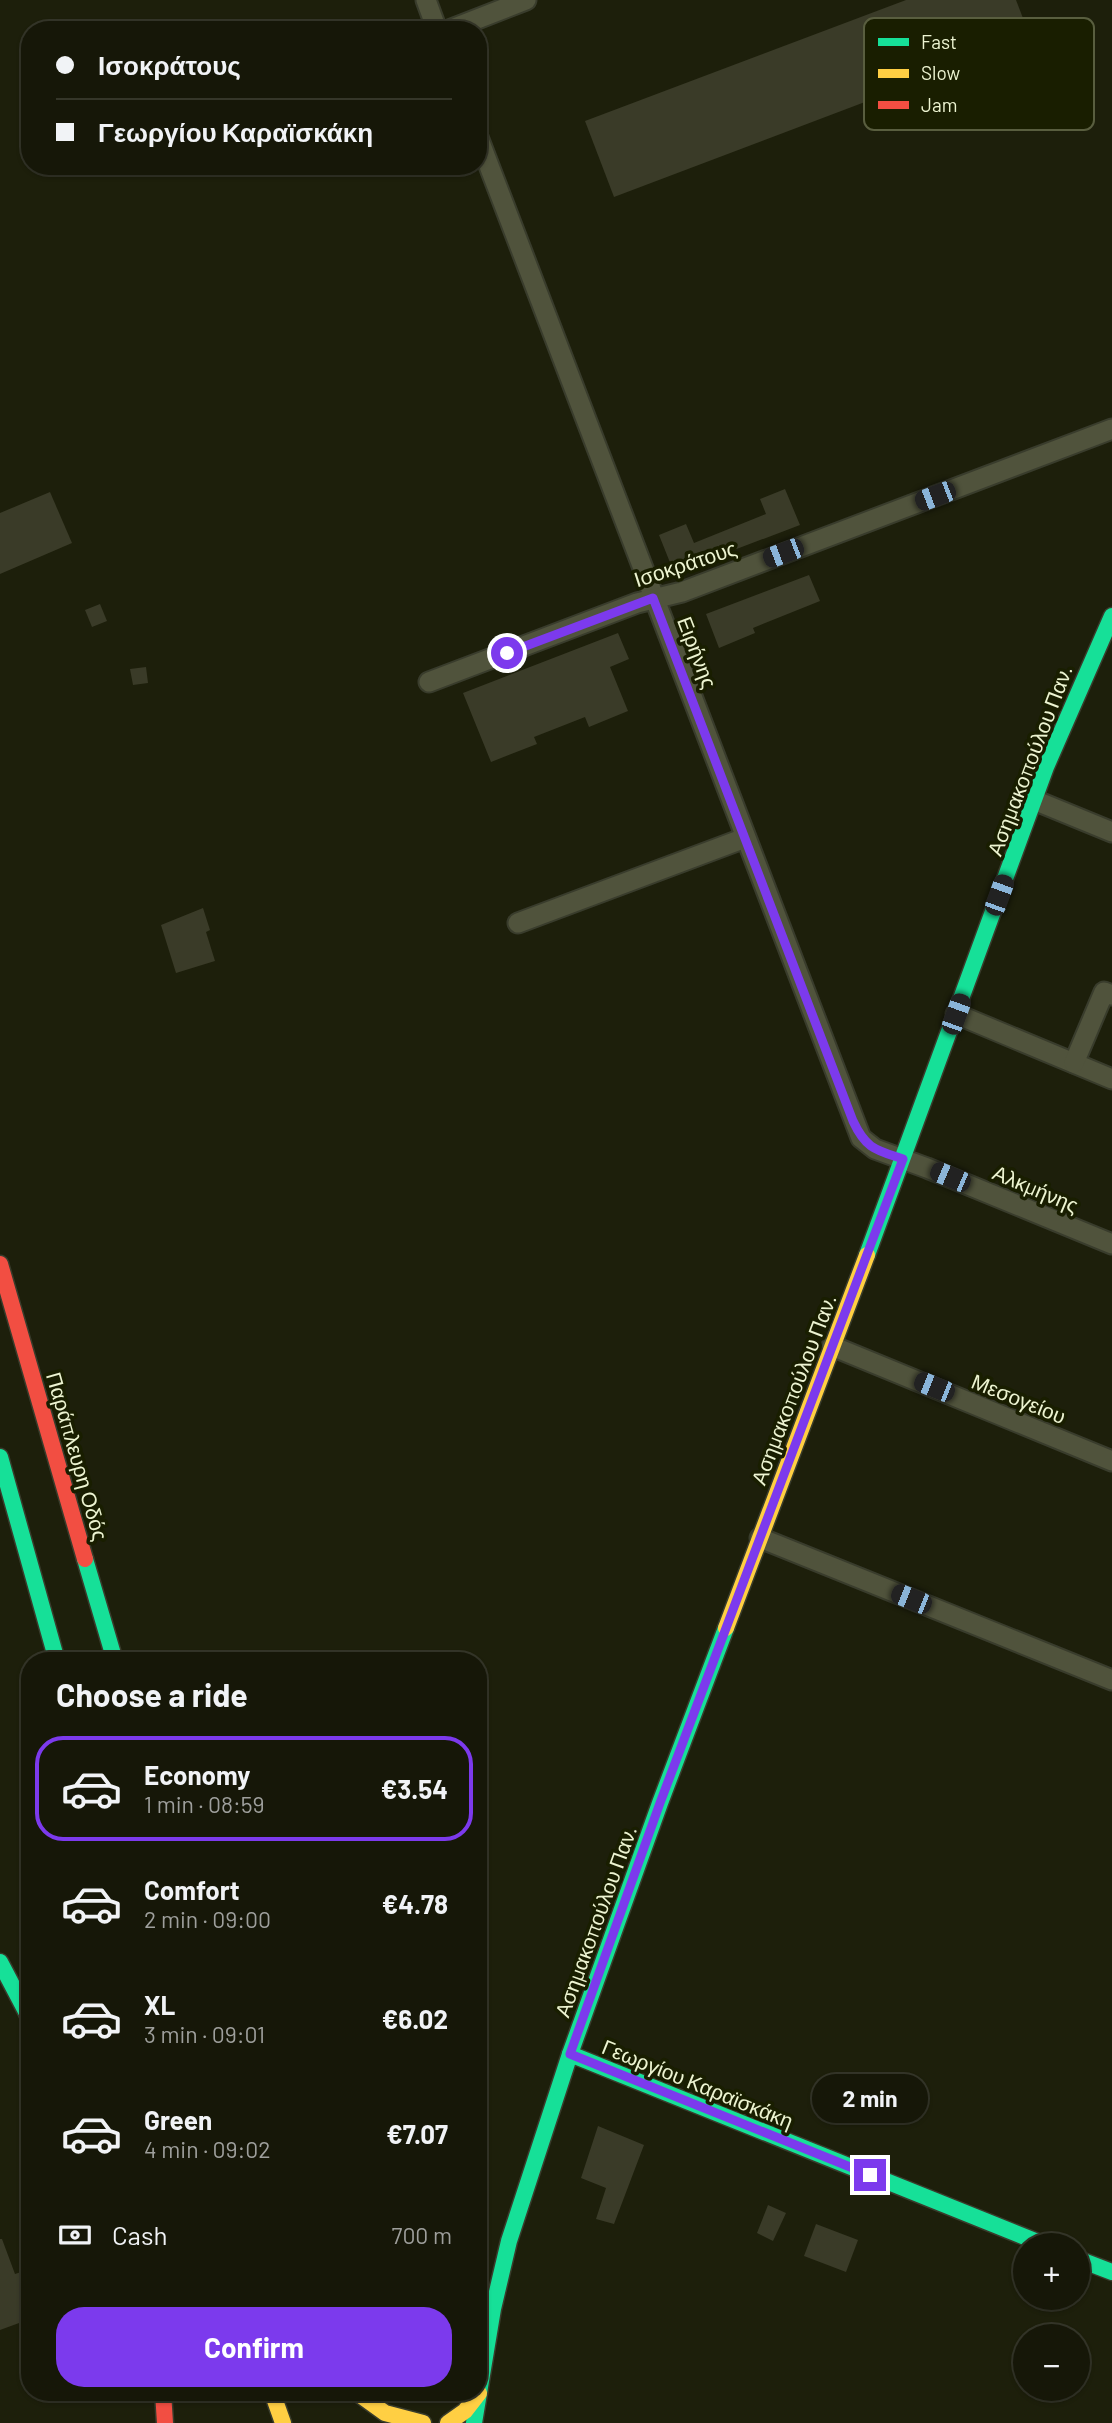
<!DOCTYPE html>
<html lang="en">
<head>
<meta charset="utf-8">
<style>
	:root { --surface:#161708; --page:#1f2012; --text:#f1f3f6; --muted:#9e9f9c; --line:#353629; --accent:#7c3aed }
	body { margin:0; font-family:Barlow,sans-serif; background:var(--page); color:var(--text); height:100vh; display:flex; flex-direction:column; font-size:26px; white-space:nowrap }
	* { box-sizing:border-box; margin:0 }
	p { font-size:23px; color:var(--muted) }
	.icon { flex:none; width:38px; height:38px; fill:none; stroke:currentColor; stroke-width:2; stroke-linecap:round; stroke-linejoin:round }
	.map { position:relative; flex:1; overflow:hidden }
	.side { position:absolute; left:21px; top:1652px; width:466px; height:749px; display:flex; flex-direction:column; background:var(--surface); border-radius:28px; box-shadow:0 2px 5px #0004,0 0 0 2px var(--line) }
	.side>* { flex:none }
	.top-card { position:absolute; left:21px; top:21px; width:466px; height:154px; border-radius:28px; box-shadow:0 2px 5px #0004,0 0 0 2px var(--line); display:grid; align-content:center; height:154px; padding:0 35px; background:var(--surface) }
	.tools { position:absolute; left:1013px; top:2233px; display:grid; gap:14px }
	.tools a { display:grid; place-items:center; width:77px; height:77px; border-radius:50%; background:var(--surface); box-shadow:0 2px 5px #0004,0 0 0 2px var(--line); font-size:35px }
	.end { position:absolute; width:32px; height:32px; margin:-16px; border:9px solid #7c3aed; background:#fff; box-shadow:0 0 0 4px #fff }
	.from { border-radius:50% }
	.bubble { position:absolute; height:49px; border-radius:24px; background:var(--surface); box-shadow:0 2px 5px #0004,0 0 0 2px var(--line); font-size:23px; font-weight:700; line-height:49px; text-align:center }
	.car { position:absolute; width:21px; height:42px; margin:-21px -10px; border-radius:9px; box-shadow:0 0 5px 2px #0007; background:linear-gradient(#222 24%,#8ab4d8 0 40%,#222 0 76%,#8ab4d8 0 86%,#222 0) }
	.top-card b { display:flex; align-items:center; gap:24px; height:66px; font-size:26px }
	.top-card b+b { border-top:2px solid var(--line) }
	.top-card i { width:18px; height:18px; background:var(--text) }
	ul { padding:0; list-style:none }
	li { display:flex; align-items:center; gap:21px; height:105px; margin:0 14px 10px; padding:0 21px; border:4px solid transparent; border-radius:28px }
	li div { flex:1 }
	li b { display:block; font-size:26px }
	li em { font-style:normal; font-weight:700 }
	li.active { border-color:var(--accent) }
	li>.icon { width:63px; height:63px; stroke-width:1.5 }
	h2 { padding:0 35px; font-size:32px; line-height:84px }
	.pay { display:flex; align-items:center; gap:18px; height:77px; padding:0 35px; font-size:26px }
	.pay p { margin-inline-start:auto }
	.primary-button { display:flex; gap:14px; margin-top:auto; padding:14px 35px }
	.primary-button a { flex:1; height:80px; border-radius:28px; background:var(--accent); color:#fff; font-size:28px; font-weight:700; line-height:80px; text-align:center }
	.map>svg:first-child { display:block }
	.building { fill:#3a3b28 }
	.lines { fill:none; stroke-linecap:round; stroke-linejoin:round }
	.street-casing { stroke:#393c2c; stroke-width:23 }
	.fast-casing { stroke:#393c2c; stroke-width:19 }
	.slow-casing { stroke:#393c2c; stroke-width:19 }
	.jam-casing { stroke:#393c2c; stroke-width:19 }
	.street { stroke:#50533c; stroke-width:19 }
	.fast { stroke:#16e098; stroke-width:16 }
	.slow { stroke:#ffcf43; stroke-width:16 }
	.jam { stroke:#f24e42; stroke-width:16 }
	.route { stroke:#7c3aed; stroke-width:9 }
	.labels { text-anchor:middle; dominant-baseline:central; stroke-width:7; stroke-linejoin:round; paint-order:stroke }
	.street-label { font-size:21px; fill:#edf4d1; stroke:#191e00 }
	.key { fill:#191e00; stroke:#595e3f; stroke-width:2 }
	.key-label { font-size:19px; fill:#edf4d1 }
</style>
</head>
<body>
<div class="map">
<svg width="1112" height="2423" viewBox="0 0 1112 2423">
	<rect width="100%" height="100%" fill="#1d1f0b"/>
	<g class="building">
		<path d="M906 0H1016L1031 39 614 197 585 121Z"/>
		<path d="M785 489 800 525 726 553 724 550 673 570 659 535 686 524 694 543 766 514 760 499Z"/>
		<path d="M50 492 72 543 0 574V513Z"/>
		<path d="M809 575 820 601 753 628 755 633 719 648 706 614Z"/>
		<path d="M100 604 107 621 92 627 85 610Z"/>
		<path d="M618 633 629 659 610 667 628 711 589 727 585 717 534 737 537 744 491 762 463 693Z"/>
		<path d="M146 667 148 683 133 685 130 669Z"/>
		<path d="M203 908 210 930 206 932 215 961 176 973 161 925Z"/>
		<path d="M598 2126 644 2145 614 2224 596 2219 606 2188 581 2178Z"/>
		<path d="M768 2205 786 2213 773 2241 757 2233Z"/>
		<path d="M816 2224 858 2240 846 2272 804 2256Z"/>
		<path d="M0 2239H2L15 2274 30 2269V2299L24 2301 30 2319 0 2330Z"/>
	</g>
	<g class="lines">
		<defs>
			<g id="street">
				<path d="M426 0 437 30"/>
				<path d="M449 30 526 0"/>
				<path d="M478 137 861 1138 875 1149 927 1168 1112 1244"/>
				<path d="M429 682 637 603 682 592 1112 429"/>
				<path d="M1034 800 1112 832"/>
				<path d="M518 923 745 838"/>
				<path d="M956 1014 1112 1079"/>
				<path d="M1074 1063 1104 992 1112 995"/>
				<path d="M832 1346 1112 1461"/>
				<path d="M760 1538 1112 1680"/>
			</g>
			<g id="fast">
				<path d="M867 1255 1046 767 1112 616"/>
				<path d="M0 1457 57 1661"/>
				<path d="M85 1559 115 1661"/>
				<path d="M0 1962 30 2019"/>
				<path d="M570 2054 1045 2245"/>
				<path d="M1078 2259 1112 2272"/>
				<path d="M474 2423 493 2309 509 2241 570 2054 660 1803 726 1628"/>
			</g>
			<g id="slow">
				<path d="M726 1628 867 1255"/>
				<path d="M272 2392 283 2423"/>
				<path d="M356 2392 385 2413 423 2423"/>
				<path d="M448 2423 465 2411 479 2393"/>
			</g>
			<g id="jam">
				<path d="M0 1264 85 1559"/>
				<path d="M163 2392 165 2423"/>
			</g>
		</defs>
		<use href="#street" class="street-casing"/>
		<use href="#fast" class="fast-casing"/>
		<use href="#slow" class="slow-casing"/>
		<use href="#jam" class="jam-casing"/>
		<use href="#street" class="street"/>
		<use href="#fast" class="fast"/>
		<use href="#slow" class="slow"/>
		<use href="#jam" class="jam"/>
	</g>
	<g class="lines">
		<path class="route" d="M507 653 653 598 853 1121C866 1149 876 1150 903 1159L660 1803 570 2054 870 2175"/>
	</g>
	<g class="labels">
		<g class="street-label">
			<text transform="translate(685 563) rotate(-18)">Ισοκράτους</text>
			<text transform="translate(698 652) rotate(69)">Ειρήνης</text>
			<text transform="translate(1029 760) rotate(-69)">Ασημακοπούλου Παν.</text>
			<text transform="translate(1036 1188) rotate(23)">Αλκμήνης</text>
			<text transform="translate(793 1389) rotate(-69)">Ασημακοπούλου Παν.</text>
			<text transform="translate(1019 1398) rotate(22)">Μεσογείου</text>
			<text transform="translate(78 1456) rotate(74)">Παράπλευρη Οδός</text>
			<text transform="translate(595 1921) rotate(-70)">Ασημακοπούλου Παν.</text>
			<text transform="translate(698 2083) rotate(22)">Γεωργίου Καραϊσκάκη</text>
		</g>
	</g>
	<rect x="864" y="18" width="230" height="112" rx="10" class="key"/>
	<rect x="878" y="38" width="31" height="8" fill="#16e098"/>
	<rect x="878" y="69" width="31" height="9" fill="#ffcf43"/>
	<rect x="878" y="101" width="31" height="8" fill="#f24e42"/>
	<g class="key-label">
		<text x="921" y="49">Fast</text>
		<text x="921" y="80">Slow</text>
		<text x="921" y="112">Jam</text>
	</g>
</svg>
<div class="tools">
<a>+</a>
<a>−</a>
</div>
<i class="end from" style="left:507px;top:653px"></i>
<i class="end" style="left:870px;top:2175px"></i>
<div class="bubble" style="left:812px;top:2074px;width:116px">2 min</div>
<i class="car" style="left:935px;top:496px;rotate:249deg"></i>
<i class="car" style="left:783px;top:553px;rotate:249deg"></i>
<i class="car" style="left:999px;top:895px;rotate:20deg"></i>
<i class="car" style="left:956px;top:1014px;rotate:20deg"></i>
<i class="car" style="left:950px;top:1177px;rotate:293deg"></i>
<i class="car" style="left:934px;top:1387px;rotate:292deg"></i>
<i class="car" style="left:911px;top:1599px;rotate:292deg"></i>
<div class="top-card">
<b><i class="from"></i>Ισοκράτους</b>
<b><i></i>Γεωργίου Καραϊσκάκη</b>
</div>
<section class="side">
<h2>Choose a ride</h2>
<ul>
<li class="active"><svg class="icon" aria-label="car" viewBox="0 0 24 24"><path d="M5 17H2v-5l4-1 3-4h7l3 4 3 1v5h-3M9 17h6M6 11h13"/><circle cx="7" cy="17" r="2"/><circle cx="17" cy="17" r="2"/></svg><div><b>Economy</b><p>1 min · 08:59</p></div><em>€3.54</em></li>
<li><svg class="icon" aria-label="car" viewBox="0 0 24 24"><path d="M5 17H2v-5l4-1 3-4h7l3 4 3 1v5h-3M9 17h6M6 11h13"/><circle cx="7" cy="17" r="2"/><circle cx="17" cy="17" r="2"/></svg><div><b>Comfort</b><p>2 min · 09:00</p></div><em>€4.78</em></li>
<li><svg class="icon" aria-label="car" viewBox="0 0 24 24"><path d="M5 17H2v-5l4-1 3-4h7l3 4 3 1v5h-3M9 17h6M6 11h13"/><circle cx="7" cy="17" r="2"/><circle cx="17" cy="17" r="2"/></svg><div><b>XL</b><p>3 min · 09:01</p></div><em>€6.02</em></li>
<li><svg class="icon" aria-label="car" viewBox="0 0 24 24"><path d="M5 17H2v-5l4-1 3-4h7l3 4 3 1v5h-3M9 17h6M6 11h13"/><circle cx="7" cy="17" r="2"/><circle cx="17" cy="17" r="2"/></svg><div><b>Green</b><p>4 min · 09:02</p></div><em>€7.07</em></li>
</ul>
<div class="pay"><svg class="icon" aria-label="cash" viewBox="0 0 24 24"><path d="M3 7h18v10H3z"/><circle cx="12" cy="12" r="2"/></svg>Cash<p>700 m</p></div>
<div class="primary-button"><a>Confirm</a></div>
</section>
</div>
</body>
</html>
